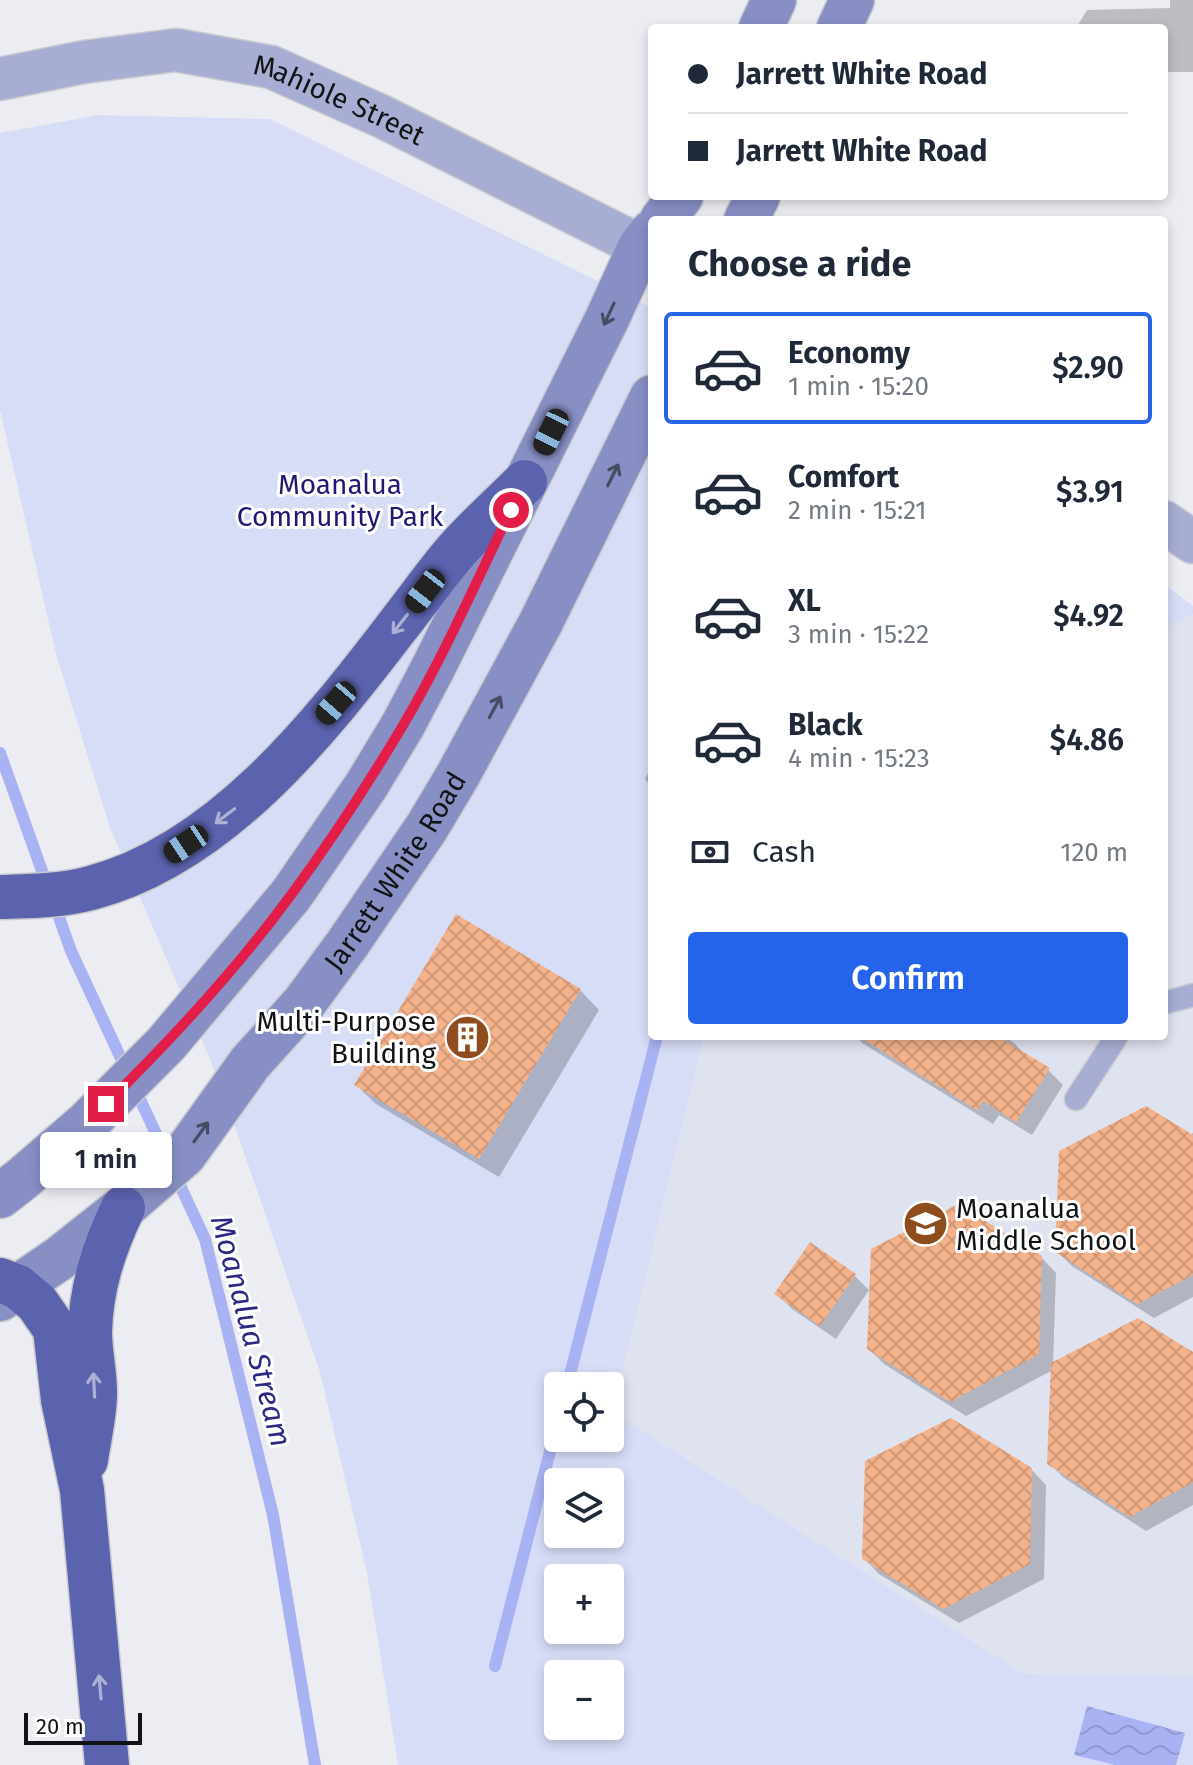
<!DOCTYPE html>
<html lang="en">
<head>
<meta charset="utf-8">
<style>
	:root { --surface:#fff; --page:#f2f2f3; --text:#1f2937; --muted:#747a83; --line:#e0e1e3; --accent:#2563eb }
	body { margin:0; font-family:"Fira Sans",sans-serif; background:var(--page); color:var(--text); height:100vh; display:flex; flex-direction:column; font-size:30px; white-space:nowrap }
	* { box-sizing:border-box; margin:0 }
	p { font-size:26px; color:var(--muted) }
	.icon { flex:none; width:44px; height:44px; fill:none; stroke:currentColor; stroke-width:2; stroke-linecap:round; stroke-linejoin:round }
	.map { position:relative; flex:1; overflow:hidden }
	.panel { position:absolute; left:648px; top:216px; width:520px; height:824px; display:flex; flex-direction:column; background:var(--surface); border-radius:8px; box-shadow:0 4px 12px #0003 }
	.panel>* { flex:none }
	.top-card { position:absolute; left:648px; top:24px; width:520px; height:176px; border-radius:8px; box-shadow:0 4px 12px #0003; display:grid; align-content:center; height:176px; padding:0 40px; background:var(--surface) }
	.buttons { position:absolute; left:544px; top:1372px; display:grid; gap:16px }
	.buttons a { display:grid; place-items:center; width:80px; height:80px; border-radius:8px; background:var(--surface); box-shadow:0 4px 12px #0003; font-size:40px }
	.scale { position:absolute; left:24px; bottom:20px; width:118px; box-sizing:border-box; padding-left:8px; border:4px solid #121315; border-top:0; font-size:22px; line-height:28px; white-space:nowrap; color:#121315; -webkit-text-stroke:6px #fff; paint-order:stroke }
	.end { position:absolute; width:36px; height:36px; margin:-18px; border:10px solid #e11d48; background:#fff; box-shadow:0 0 0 4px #fff }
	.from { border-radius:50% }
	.bubble { position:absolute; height:56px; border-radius:8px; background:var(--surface); box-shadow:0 4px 12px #0003; font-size:26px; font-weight:600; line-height:56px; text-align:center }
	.car { position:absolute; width:24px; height:48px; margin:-24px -12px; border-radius:10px; box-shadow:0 0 6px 2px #0007; background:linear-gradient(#222 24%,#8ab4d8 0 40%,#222 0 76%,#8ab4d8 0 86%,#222 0) }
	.top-card b { display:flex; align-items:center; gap:28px; height:76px; font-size:30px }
	.top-card b+b { border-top:2px solid var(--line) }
	.top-card i { width:20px; height:20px; background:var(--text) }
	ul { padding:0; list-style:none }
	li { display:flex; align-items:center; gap:24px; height:112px; margin:0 16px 12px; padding:0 24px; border:4px solid transparent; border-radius:8px }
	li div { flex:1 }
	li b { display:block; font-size:30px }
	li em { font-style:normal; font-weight:600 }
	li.on { border-color:var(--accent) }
	li>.icon { width:72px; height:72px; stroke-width:1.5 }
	h2 { padding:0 40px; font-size:36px; line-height:96px }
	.pay { display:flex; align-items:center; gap:20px; height:88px; padding:0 40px; font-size:30px }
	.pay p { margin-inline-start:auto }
	.primary-button { display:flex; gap:16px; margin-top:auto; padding:16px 40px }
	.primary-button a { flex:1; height:92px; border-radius:8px; background:var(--accent); color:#fff; font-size:32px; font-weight:600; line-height:92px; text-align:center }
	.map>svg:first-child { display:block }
	.built { fill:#dfe2ef }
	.park { fill:#d8ddf7; fill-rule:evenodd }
	.water { fill:url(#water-waves) }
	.shadow { fill:#0003 }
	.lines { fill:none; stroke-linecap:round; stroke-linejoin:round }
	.stream { stroke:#a9b3f4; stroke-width:12 }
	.building { fill:url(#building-cross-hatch) }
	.lane-casing { stroke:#c9cacf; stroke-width:25 }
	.street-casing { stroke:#c9cacf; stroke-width:45 }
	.secondary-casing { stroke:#c9cacf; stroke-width:47 }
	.highway-casing { stroke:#c9cacf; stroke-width:47 }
	.lane { stroke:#a8aed3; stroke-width:22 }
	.street { stroke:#a8aed3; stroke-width:42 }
	.secondary { stroke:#878fc4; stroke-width:44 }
	.highway { stroke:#5c63ae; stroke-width:44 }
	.oneway { stroke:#474b64 }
	.oneway2 { stroke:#aeb1d6 }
	.route { stroke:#e11d48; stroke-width:10 }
	.labels { text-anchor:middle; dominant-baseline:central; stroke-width:6; stroke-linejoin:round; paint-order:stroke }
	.street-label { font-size:28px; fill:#121315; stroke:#fff }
	.park-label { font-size:28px; fill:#221874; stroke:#fff }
	.poi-label { font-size:28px; fill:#121315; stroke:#fff; text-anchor:end }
	.water-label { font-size:30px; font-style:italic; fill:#2b2782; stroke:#fff }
</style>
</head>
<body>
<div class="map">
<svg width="1193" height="1765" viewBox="0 0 1193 1765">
	<defs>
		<pattern id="water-waves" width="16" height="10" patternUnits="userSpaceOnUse" patternTransform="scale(2)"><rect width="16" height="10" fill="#a9b3f4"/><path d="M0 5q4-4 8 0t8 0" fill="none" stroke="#9099d0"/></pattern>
		<pattern id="building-cross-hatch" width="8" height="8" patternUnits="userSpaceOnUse" patternTransform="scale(2)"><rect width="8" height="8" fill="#f4b28b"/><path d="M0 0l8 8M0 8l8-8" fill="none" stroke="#d09877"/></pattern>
	</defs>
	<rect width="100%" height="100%" fill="#ecedf3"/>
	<path class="built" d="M1193 614V1676L1024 1674 611 1412 704 1036H1164V630Z"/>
	<g class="park">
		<path d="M98 115 270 119 652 308V1036H704L612 1412 1024 1674 1193 1676V1765H398L367 1573 320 1372 218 1078 110 828 56 654 0 410V133ZM558 1386H610V1438H558ZM558 1482H610V1534H558ZM558 1578H610V1630H558ZM558 1674H610V1726H558Z"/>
		<path d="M1164 584 1193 606V614L1164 630Z"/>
	</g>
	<path class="water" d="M1087 1706 1185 1733 1176 1765H1115L1074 1755Z"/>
	<g class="shadow">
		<path d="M1170 0H1193V72H1164V28H1076L1087 10 1170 8Z"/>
		<path d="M652 766V787L645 779Z"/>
		<path d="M580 990 599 1010 499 1177 376 1104 356 1085Z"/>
		<path d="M856 1036H1003L1013 1042 1028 1057 1048 1070 1063 1085 1032 1135 999 1115 993 1124 862 1043Z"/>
		<path d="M1193 1133V1297L1154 1318 1072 1266 1057 1251Z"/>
		<path d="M1041 1257 1056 1273 1053 1364 1193 1354V1505L1146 1531 1064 1478 1049 1463 1053 1370 966 1416 884 1364 869 1349Z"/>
		<path d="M854 1275 869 1290 836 1339 792 1309 777 1294Z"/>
		<path d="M1031 1469 1046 1485 1044 1579 959 1623 879 1574 864 1558Z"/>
	</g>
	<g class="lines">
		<g class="stream">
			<path d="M0 753 47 885"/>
			<path d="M54 903 71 951 205 1239 273 1515 315 1765"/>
			<path d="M567 1386 657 1036"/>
			<path d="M495 1666 558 1420"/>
		</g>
	</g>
	<g class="building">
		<path d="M456 914 581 989 479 1159 354 1085Z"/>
		<path d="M858 1036H997L1050 1068 1016 1122 983 1101 977 1110Z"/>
		<path d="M1146 1106 1193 1135V1275L1137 1304 1055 1252 1059 1151Z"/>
		<path d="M958 1204 1042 1256 1039 1354 950 1402 867 1349 871 1249Z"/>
		<path d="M810 1242 856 1274 820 1326 774 1294Z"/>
		<path d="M1138 1318 1193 1352V1482L1130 1517 1047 1464 1051 1363Z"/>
		<path d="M951 1418 1032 1468 1030 1564 943 1609 862 1559 865 1461Z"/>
	</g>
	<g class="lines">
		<defs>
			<g id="lane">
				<path d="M1164 1003 1193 995"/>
				<path d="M1076 1099 1117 1036"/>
			</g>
			<g id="street">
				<path id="s1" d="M0 79 84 62 176 50 271 67 383 117 652 252"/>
				<path d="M1164 522 1193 542"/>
			</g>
			<g id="secondary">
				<path d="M761 28 774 0"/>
				<path d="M839 28 852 0"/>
				<path d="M662 220 681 196"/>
				<path d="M746 220 758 196"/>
				<path d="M0 1196 22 1179 86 1124 166 1044 291 895 366 786 403 725 434 666 607 319 640 247 652 232"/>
				<path id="s2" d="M0 1299 60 1258 123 1208 184 1155 250 1063 304 1003 348 943 427 827 458 775 540 624 652 397"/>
			</g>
			<g id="highway">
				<path d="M0 897C31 896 61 896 91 888 220 854 318 730 396 628 416 603 435 575 456 551 477 527 502 505 525 482"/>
				<path d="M0 1280 18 1287 37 1303 55 1329 63 1400 82 1490 107 1765"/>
				<path d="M86 1460C89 1438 95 1415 95 1393 95 1372 90 1352 90 1332 91 1287 104 1248 123 1208"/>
			</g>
		</defs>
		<use href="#lane" class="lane-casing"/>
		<use href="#street" class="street-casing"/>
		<use href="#secondary" class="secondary-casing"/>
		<use href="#highway" class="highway-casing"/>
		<use href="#lane" class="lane"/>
		<use href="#street" class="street"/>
		<use href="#secondary" class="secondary"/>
		<use href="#highway" class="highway"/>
	</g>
	<defs><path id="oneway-shaft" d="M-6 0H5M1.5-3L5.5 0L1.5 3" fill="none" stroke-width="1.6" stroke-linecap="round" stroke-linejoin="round" transform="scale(2)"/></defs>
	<g class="oneway">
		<use href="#oneway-shaft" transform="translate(609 314) rotate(115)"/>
		<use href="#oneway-shaft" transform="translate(613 475) rotate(-64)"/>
		<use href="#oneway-shaft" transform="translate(495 707) rotate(-62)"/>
		<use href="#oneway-shaft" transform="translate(201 1132) rotate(-54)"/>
	</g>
	<g class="oneway2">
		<use href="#oneway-shaft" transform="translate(400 624) rotate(128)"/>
		<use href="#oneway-shaft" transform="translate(225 816) rotate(143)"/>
		<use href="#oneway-shaft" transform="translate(94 1385) rotate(-93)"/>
		<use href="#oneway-shaft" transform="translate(100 1687) rotate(-95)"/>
	</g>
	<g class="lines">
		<path class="route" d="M106 1104C172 1039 236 970 291 895 331 841 368 784 402 727 443 658 476 582 511 510"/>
	</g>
	<defs>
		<symbol id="building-disc" viewBox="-11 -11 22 22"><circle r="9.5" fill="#8f4c1c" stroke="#fff"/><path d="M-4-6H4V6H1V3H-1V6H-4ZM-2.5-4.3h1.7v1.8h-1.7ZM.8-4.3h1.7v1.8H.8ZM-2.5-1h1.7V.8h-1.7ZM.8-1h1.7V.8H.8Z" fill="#fff"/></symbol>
		<symbol id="school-disc" viewBox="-11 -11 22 22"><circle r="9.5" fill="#8f4c1c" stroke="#fff"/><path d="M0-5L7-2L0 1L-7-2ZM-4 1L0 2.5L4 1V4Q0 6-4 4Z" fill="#fff"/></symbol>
	</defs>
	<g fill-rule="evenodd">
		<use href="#building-disc" x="442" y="1012" width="51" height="51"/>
		<use href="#school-disc" x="900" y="1198" width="51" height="51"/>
	</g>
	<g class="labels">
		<g class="street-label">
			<text stroke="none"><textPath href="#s1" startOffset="350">Mahiole Street</textPath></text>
			<text stroke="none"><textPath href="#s2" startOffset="588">Jarrett White Road</textPath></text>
		</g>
		<g class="park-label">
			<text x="340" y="484">Moanalua<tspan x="340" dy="32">Community Park</tspan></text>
		</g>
		<g class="poi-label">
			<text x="436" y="1021">Multi-Purpose<tspan x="436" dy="32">Building</tspan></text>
			<text x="956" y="1208" text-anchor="start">Moanalua<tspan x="956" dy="32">Middle School</tspan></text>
		</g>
		<g class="water-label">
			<text transform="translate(251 1331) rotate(75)">Moanalua Stream</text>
		</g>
	</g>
</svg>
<div class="buttons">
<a><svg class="icon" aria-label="locate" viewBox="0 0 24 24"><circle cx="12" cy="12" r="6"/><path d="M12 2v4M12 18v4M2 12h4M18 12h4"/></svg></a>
<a><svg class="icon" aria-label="layers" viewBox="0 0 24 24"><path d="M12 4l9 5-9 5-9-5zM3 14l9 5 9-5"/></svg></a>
<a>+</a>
<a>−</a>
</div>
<div class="scale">20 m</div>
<i class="end from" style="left:511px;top:510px"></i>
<i class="end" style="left:106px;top:1104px"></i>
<div class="bubble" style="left:40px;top:1132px;width:132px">1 min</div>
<i class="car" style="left:551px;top:432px;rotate:206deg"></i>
<i class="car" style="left:425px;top:591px;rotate:218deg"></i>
<i class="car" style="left:336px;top:703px;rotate:221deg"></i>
<i class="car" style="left:186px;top:844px;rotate:236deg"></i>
<div class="top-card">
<b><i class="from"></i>Jarrett White Road</b>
<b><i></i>Jarrett White Road</b>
</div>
<section class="panel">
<h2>Choose a ride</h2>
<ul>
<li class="on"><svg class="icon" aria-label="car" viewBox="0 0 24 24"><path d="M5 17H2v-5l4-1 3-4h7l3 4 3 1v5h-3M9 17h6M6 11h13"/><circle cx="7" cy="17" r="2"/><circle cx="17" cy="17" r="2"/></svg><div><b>Economy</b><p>1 min · 15:20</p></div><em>$2.90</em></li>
<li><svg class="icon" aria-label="car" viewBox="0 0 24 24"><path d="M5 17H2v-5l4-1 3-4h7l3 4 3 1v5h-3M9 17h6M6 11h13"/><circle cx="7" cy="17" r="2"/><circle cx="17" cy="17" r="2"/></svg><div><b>Comfort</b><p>2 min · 15:21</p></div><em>$3.91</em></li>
<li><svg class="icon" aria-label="car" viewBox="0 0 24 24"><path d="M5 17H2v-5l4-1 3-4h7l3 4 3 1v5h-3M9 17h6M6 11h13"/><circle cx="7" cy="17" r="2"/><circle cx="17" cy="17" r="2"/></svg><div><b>XL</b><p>3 min · 15:22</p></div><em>$4.92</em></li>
<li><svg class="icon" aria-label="car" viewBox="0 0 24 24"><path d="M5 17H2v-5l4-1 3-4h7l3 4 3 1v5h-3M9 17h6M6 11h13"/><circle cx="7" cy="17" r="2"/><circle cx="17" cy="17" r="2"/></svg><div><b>Black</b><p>4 min · 15:23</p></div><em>$4.86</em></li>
</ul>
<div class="pay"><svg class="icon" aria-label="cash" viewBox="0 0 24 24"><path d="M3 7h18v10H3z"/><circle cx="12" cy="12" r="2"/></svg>Cash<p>120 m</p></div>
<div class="primary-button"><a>Confirm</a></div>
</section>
</div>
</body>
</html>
